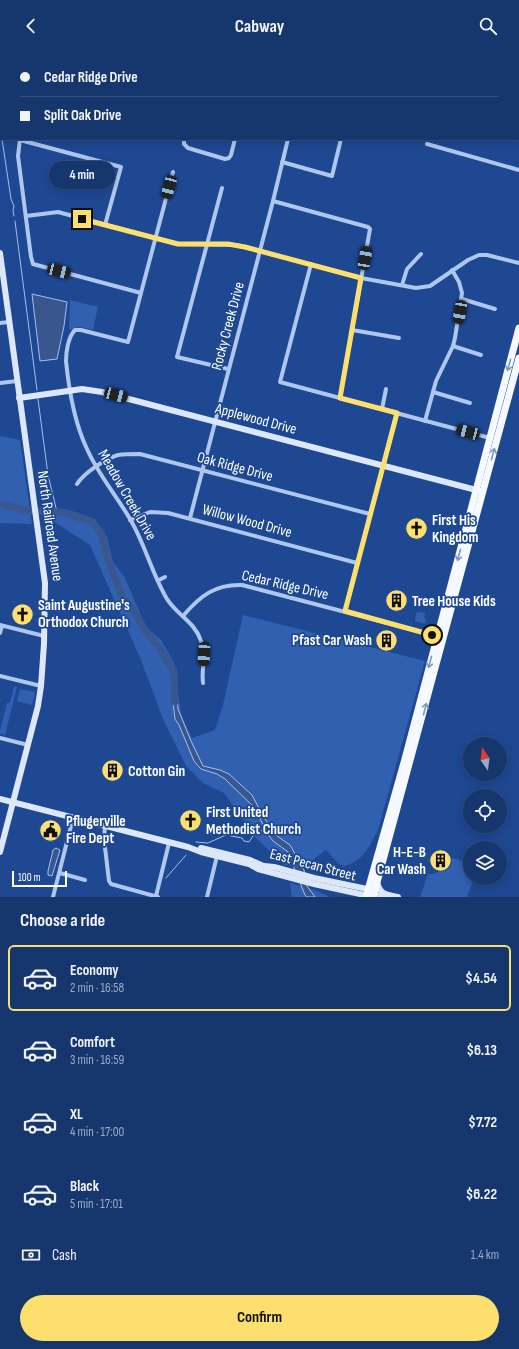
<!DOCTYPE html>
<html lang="en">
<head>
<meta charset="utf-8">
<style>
	:root { --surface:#16366e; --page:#234176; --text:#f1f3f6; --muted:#9eabc2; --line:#355081; --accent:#fddf6e }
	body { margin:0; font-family:"Sofia Sans Condensed",sans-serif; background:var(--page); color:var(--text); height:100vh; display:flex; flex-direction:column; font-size:15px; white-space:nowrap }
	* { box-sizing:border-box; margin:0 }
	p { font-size:13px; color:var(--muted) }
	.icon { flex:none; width:22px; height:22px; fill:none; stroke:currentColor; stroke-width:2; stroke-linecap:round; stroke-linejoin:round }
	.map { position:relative; height:845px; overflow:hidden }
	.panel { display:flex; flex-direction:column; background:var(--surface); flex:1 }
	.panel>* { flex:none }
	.guide { position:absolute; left:0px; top:0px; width:519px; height:88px; box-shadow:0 2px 10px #0003,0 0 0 1px var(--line); display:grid; align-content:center; height:88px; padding:0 20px; background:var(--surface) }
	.needle { width:26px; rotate:346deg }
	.buttons { position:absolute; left:463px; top:685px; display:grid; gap:8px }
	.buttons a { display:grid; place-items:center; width:44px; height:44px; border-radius:50%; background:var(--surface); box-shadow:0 2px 10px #0003,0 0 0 1px var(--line); font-size:20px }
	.scale { position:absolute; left:12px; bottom:10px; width:55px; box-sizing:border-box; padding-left:4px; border:2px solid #fff; border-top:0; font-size:11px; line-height:14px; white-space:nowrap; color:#fff; -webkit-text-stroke:3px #1e4892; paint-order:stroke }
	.end { position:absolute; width:18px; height:18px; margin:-9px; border:5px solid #fddf6e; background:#111; box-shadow:0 0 0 2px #111 }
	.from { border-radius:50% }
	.bubble { position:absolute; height:28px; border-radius:14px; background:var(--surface); box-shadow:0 2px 10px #0003,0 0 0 1px var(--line); font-size:13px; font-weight:700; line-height:28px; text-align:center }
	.car { position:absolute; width:12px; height:24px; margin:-12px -6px; border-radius:5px; box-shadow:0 0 3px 1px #0007; background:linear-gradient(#222 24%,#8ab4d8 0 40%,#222 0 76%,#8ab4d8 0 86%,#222 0) }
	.guide b { display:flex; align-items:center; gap:14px; height:38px; font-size:15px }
	.guide b+b { border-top:1px solid var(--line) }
	.guide i { width:10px; height:10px; background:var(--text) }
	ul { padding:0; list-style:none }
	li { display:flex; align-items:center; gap:12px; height:66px; margin:0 8px 6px; padding:0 12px; border:2px solid transparent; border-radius:6px }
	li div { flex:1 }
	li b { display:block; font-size:15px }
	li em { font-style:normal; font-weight:700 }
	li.current { border-color:var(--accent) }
	li>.icon { width:36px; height:36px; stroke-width:1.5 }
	h2 { padding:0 20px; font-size:18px; line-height:48px }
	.pay { display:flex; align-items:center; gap:10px; height:44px; padding:0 20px; font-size:15px }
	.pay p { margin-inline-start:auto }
	.primary-button { display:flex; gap:8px; margin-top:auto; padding:8px 20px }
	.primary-button a { flex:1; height:46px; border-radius:24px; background:var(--accent); color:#111; font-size:16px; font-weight:700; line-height:46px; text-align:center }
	header { display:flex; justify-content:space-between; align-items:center; height:52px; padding:0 20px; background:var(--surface); font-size:18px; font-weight:700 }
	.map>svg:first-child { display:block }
	.green { fill:#3160b0 }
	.water { fill:#39578e; stroke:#a3c0f0 }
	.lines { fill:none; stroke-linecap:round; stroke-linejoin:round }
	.stream { stroke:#a3c0f0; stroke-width:1 }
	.river { stroke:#39578e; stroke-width:7 }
	.street { stroke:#afc7ee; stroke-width:4 }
	.secondary { stroke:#dce7fa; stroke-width:6 }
	.primary { stroke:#f6f9ff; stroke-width:7 }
	.oneway { stroke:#7f98c3 }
	.route { stroke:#fddf6e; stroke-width:5 }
	.labels { text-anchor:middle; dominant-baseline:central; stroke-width:3.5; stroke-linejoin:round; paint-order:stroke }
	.street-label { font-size:15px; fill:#fff; stroke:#1e4892 }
	.poi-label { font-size:15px; font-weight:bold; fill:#fff; stroke:#1e4892; text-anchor:start }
</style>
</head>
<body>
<header><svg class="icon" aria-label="back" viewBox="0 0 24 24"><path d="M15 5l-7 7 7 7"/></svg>Cabway<svg class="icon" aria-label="search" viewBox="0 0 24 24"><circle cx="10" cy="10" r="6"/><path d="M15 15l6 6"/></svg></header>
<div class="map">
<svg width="519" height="845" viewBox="0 0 519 845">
	<rect width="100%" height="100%" fill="#1e4892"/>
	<g class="green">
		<path d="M70 248 98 255 93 278C85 276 78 273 71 278L69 277Z"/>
		<path d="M0 384 20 388 32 472 0 471Z"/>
		<path d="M43 454 69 458 95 467 107 485 113 510 125 526 146 575 161 588 174 611 181 662 192 686 215 678 223 653 243 563 425 609 378 778C368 796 365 808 344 814L339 812 326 798 303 815 284 813 255 785 224 741 203 731 186 714 163 667 141 608 90 493 56 471 47 468Z"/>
		<path d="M421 560 425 561 424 565 426 568 425 572 415 569 416 561Z"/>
		<path d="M14 634 17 635 5 683 0 682V679L7 651H10Z"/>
		<path d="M20 637 35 640 32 653 17 649Z"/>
		<path d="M445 804 470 811V826H474L467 845H420L428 822C440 822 441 818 444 807L443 806Z"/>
		<path d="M290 831 315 838 330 845H292Z"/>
	</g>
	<g class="water">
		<path d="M32 242 67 250 64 274 57 307 40 309Z"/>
		<path d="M172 641 177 643 178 657 191 689 203 714 220 718 229 722 252 743 263 764 277 784 290 793 304 818 307 834 315 845H307L305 843 294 816V807L291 802 273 789 267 781 255 756 225 727 217 722 201 717 194 709 179 673 175 667Z"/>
		<path d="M56 796 60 798 52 824 48 823V819L53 798Z"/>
	</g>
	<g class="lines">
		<g class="stream">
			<path d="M0 66 1 69"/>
			<path d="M0 77 1 80"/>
			<path d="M2 87 11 147 14 154 13 158 14 164"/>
			<path d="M15 169 37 338"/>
			<path d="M38 347 48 423 57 460"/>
			<path d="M257 781 266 777"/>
			<path d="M196 790 208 791 228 782 231 784 242 786 244 789 249 790 253 784"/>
			<path d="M166 826 186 803"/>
		</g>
		<path class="river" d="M0 452 28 459 62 460 92 470 101 481 109 511 123 546 134 559 146 580 158 594 174 619 175 650"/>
		<g class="street">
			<path d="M18 0 21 1"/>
			<path d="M277 0 278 1"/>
			<path d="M48 1V0"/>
			<path d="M100 1V0"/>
			<path d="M152 1 153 0"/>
			<path d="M206 1V0"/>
			<path d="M518 28H519"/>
			<path d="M20 87 18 104 31 205 33 212 141 241"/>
			<path d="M184 87V92L188 96 225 107 229 106 231 103 235 87"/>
			<path d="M20 88 121 115 105 173"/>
			<path d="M427 92 519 118"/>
			<path d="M282 110 332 124 341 87"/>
			<path d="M173 120 128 290 81 278H75C68 285 66 300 66 309 69 339 74 370 87 397 98 422 116 443 130 467 145 492 152 522 167 547 177 563 195 570 201 589 207 603 201 616 203 631"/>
			<path d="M222 136 177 305 228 317"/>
			<path d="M273 149 368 175 370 177 340 346"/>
			<path d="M26 164 58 160 178 192 236 193 361 226 416 236 430 234 468 208 479 203H487L519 211"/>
			<path d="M311 212 280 330 490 386"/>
			<path d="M402 233 407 217 421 202"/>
			<path d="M462 247 495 257"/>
			<path d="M0 271 9 270"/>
			<path d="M352 278 399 286"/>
			<path d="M453 294 481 303"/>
			<path d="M0 331 17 329"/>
			<path d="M433 340 470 351"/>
			<path d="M382 357 386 337"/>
			<path d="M425 369 436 329 453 294 455 286 462 241 459 230 452 218"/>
			<path d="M77 432C84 421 105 407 118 403 125 402 133 402 140 402L370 462"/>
			<path d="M190 466 273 149 288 87"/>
			<path d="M130 468 150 460 168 461 357 511"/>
			<path d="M159 528 165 525"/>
			<path d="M345 559 397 361"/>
			<path d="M183 564C200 544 215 532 242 533L437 584"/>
			<path d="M0 573 44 584"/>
			<path d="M0 581 2 574"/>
			<path d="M0 624 41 634"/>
			<path d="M0 686 28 693"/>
			<path d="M105 774 104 787 109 829 111 832 158 845"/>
			<path d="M60 821 85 828"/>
			<path d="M156 844 169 791"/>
			<path d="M53 845 73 766"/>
			<path d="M207 845 217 804"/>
		</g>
		<g class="secondary">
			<path d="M0 201 45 531 44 592 41 634 38 654 0 800"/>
			<path d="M19 346 82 337 102 340 480 439"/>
			<path d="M0 747 188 795 201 800 249 812 258 817 314 832 369 844"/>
			<path d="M201 796 250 808 268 816"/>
			<path d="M264 814 274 815 314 826 372 838"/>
			<path d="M377 830C380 843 386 842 398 845"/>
			<path d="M370 842 384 845"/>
		</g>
		<g class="primary">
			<path d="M366 845 405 707 519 276"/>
			<path d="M373 845 519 306"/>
		</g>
	</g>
	<defs><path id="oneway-shaft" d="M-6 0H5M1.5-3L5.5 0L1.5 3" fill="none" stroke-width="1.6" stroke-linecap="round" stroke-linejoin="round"/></defs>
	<g class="oneway">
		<use href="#oneway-shaft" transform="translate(509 313) rotate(105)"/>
		<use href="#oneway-shaft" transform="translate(493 402) rotate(-75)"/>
		<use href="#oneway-shaft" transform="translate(459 503) rotate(105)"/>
		<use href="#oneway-shaft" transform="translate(430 610) rotate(105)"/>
		<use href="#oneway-shaft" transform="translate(425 657) rotate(-75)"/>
	</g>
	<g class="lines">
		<path class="route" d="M82 167 178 192H228L245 195 361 226 340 346 397 361 345 559 432 583"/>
	</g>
	<defs>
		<symbol id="church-disc" viewBox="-11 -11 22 22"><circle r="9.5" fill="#fddf6e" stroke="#1e4892"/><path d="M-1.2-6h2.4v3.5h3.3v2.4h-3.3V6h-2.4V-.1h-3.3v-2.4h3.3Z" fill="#111"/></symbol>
		<symbol id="building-disc" viewBox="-11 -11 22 22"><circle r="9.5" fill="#fddf6e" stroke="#1e4892"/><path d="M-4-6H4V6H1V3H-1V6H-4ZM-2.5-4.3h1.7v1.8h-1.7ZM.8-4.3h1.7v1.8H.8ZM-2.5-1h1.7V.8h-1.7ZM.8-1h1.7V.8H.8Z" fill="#111"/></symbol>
		<symbol id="civic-disc" viewBox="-11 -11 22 22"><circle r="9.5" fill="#fddf6e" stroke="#1e4892"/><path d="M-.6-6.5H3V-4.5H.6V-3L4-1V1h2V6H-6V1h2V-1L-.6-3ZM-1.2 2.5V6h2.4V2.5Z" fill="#111"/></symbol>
	</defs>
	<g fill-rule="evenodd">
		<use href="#church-disc" x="404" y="464" width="25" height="25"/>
		<use href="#building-disc" x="384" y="536" width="25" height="25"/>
		<use href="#church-disc" x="10" y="550" width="25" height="25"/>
		<use href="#building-disc" x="374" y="576" width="25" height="25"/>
		<use href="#building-disc" x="100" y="706" width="25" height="25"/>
		<use href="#church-disc" x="178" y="756" width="25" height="25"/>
		<use href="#civic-disc" x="38" y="766" width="25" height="25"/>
		<use href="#building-disc" x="428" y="796" width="25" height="25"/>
	</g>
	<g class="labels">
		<g class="street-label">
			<text transform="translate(228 274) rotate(-75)">Rocky Creek Drive</text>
			<text transform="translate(256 367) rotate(15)">Applewood Drive</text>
			<text transform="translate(235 415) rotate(15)">Oak Ridge Drive</text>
			<text transform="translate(127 443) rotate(60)">Meadow Creek Drive</text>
			<text transform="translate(247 469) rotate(15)">Willow Wood Drive</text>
			<text transform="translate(50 474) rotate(82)">North Railroad Avenue</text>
			<text transform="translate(285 533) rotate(13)">Cedar Ridge Drive</text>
			<text transform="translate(313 813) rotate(15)">East Pecan Street</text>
		</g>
		<g class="poi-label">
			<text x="432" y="468">First His<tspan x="432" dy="17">Kingdom</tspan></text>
			<text x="412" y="549">Tree House Kids</text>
			<text x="38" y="553">Saint Augustine's<tspan x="38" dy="17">Orthodox Church</tspan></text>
			<text x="372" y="588" text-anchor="end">Pfast Car Wash</text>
			<text x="128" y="719">Cotton Gin</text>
			<text x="206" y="760">First United<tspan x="206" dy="17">Methodist Church</tspan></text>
			<text x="66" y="769">Pflugerville<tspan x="66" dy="17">Fire Dept</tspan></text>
			<text x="426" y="800" text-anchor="end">H-E-B<tspan x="426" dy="17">Car Wash</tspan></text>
		</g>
	</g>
</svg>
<div class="buttons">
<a><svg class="needle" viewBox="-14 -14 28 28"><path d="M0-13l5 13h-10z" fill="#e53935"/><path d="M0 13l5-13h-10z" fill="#9eabc2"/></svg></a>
<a><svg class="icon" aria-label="locate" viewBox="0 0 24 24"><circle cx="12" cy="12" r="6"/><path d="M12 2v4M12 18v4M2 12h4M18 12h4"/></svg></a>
<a><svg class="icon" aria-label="layers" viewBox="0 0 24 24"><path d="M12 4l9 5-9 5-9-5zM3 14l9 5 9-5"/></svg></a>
</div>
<div class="scale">100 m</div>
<i class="end from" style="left:432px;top:583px"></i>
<i class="end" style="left:82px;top:167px"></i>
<div class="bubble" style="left:49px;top:109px;width:66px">4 min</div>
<i class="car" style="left:169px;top:135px;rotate:195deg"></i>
<i class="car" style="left:365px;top:206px;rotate:10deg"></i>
<i class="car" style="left:59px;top:219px;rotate:104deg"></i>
<i class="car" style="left:460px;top:260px;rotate:190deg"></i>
<i class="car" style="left:116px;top:343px;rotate:105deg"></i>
<i class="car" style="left:468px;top:380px;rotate:285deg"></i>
<i class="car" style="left:204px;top:602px;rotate:183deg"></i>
<div class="guide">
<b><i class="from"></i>Cedar Ridge Drive</b>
<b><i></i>Split Oak Drive</b>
</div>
</div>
<section class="panel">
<h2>Choose a ride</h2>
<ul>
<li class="current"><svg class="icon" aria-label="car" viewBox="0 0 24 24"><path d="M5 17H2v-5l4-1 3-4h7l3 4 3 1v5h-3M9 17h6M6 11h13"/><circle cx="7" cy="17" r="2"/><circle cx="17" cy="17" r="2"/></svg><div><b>Economy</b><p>2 min · 16:58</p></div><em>$4.54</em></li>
<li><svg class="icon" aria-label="car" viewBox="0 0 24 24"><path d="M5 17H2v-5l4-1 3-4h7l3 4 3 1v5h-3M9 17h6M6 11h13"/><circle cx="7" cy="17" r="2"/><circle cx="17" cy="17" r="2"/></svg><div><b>Comfort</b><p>3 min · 16:59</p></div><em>$6.13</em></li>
<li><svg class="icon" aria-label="car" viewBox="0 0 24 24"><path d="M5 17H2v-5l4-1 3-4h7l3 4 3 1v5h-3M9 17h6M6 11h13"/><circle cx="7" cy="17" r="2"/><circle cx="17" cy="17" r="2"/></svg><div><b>XL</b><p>4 min · 17:00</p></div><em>$7.72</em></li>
<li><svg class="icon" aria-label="car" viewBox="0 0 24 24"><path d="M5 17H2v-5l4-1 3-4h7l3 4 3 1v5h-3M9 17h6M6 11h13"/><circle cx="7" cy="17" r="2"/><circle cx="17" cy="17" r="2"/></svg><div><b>Black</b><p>5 min · 17:01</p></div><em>$6.22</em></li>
</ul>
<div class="pay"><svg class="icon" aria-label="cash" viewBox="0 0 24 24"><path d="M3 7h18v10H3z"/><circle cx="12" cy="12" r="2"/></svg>Cash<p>1.4 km</p></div>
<div class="primary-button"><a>Confirm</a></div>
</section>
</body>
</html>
